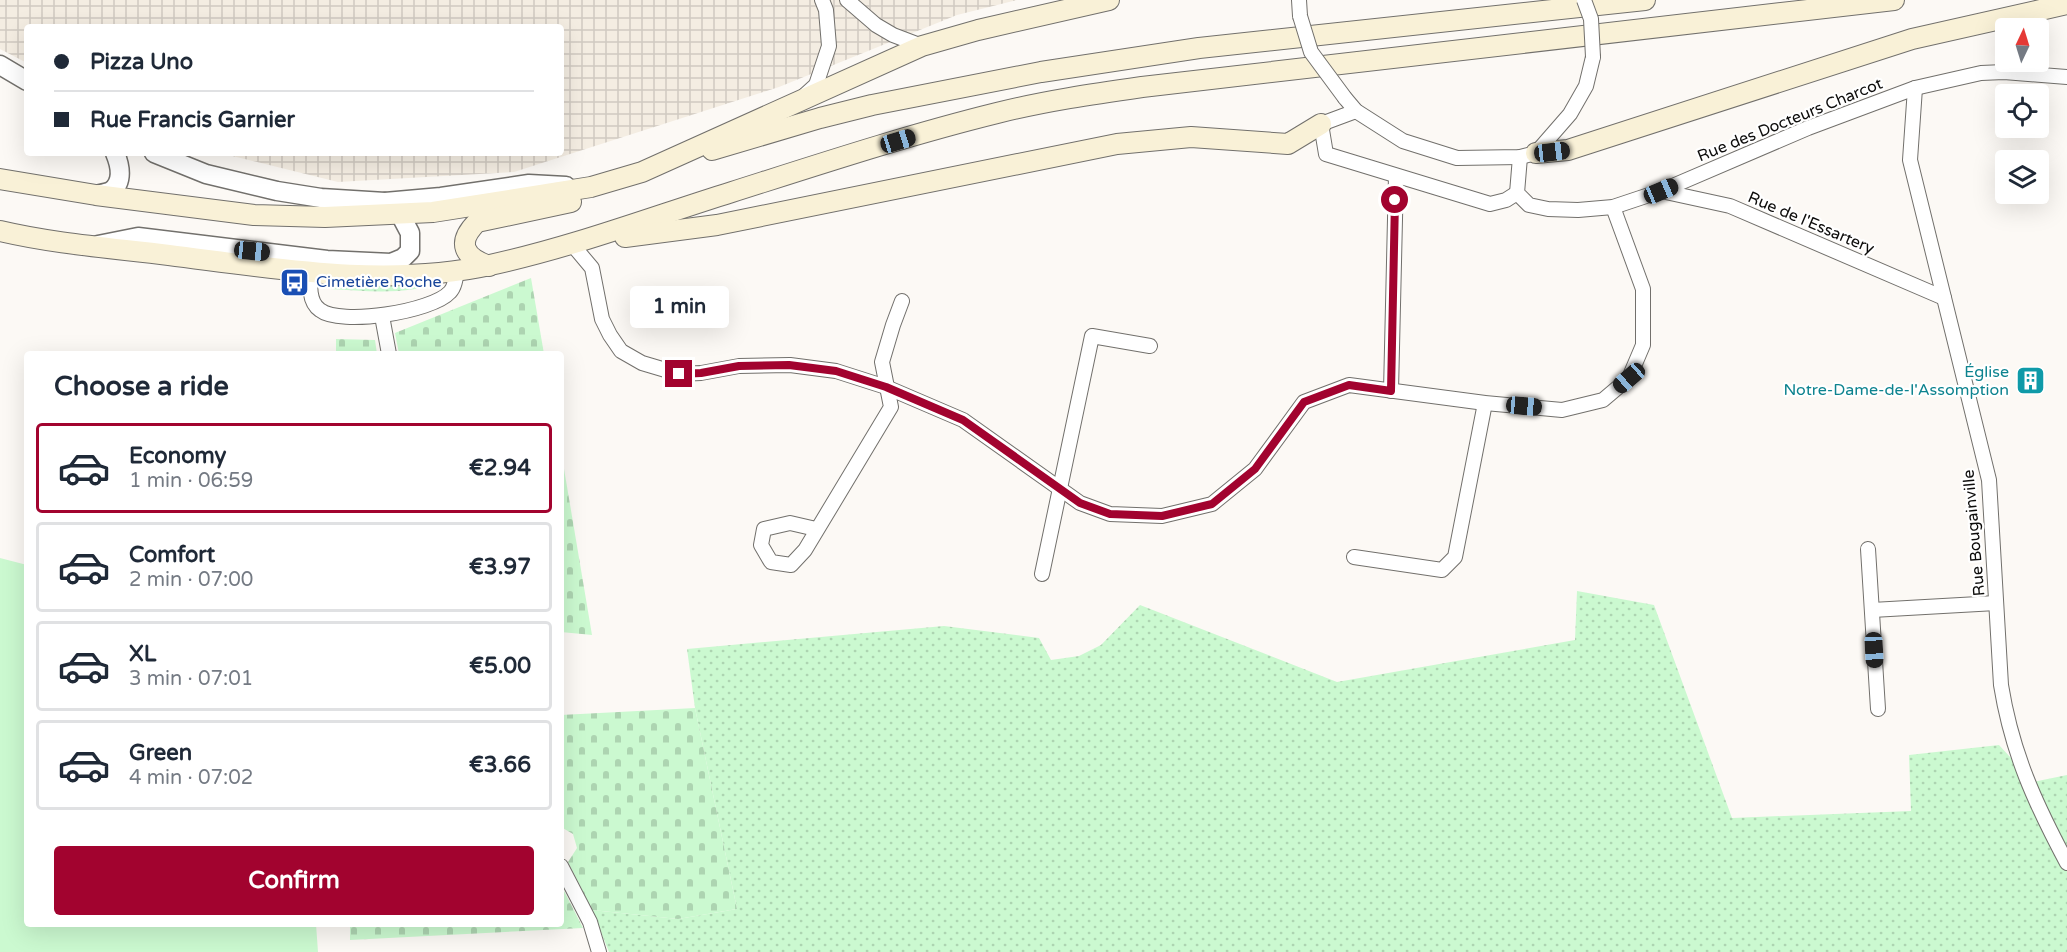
<!DOCTYPE html>
<html lang="en">
<head>
<meta charset="utf-8">
<style>
	:root { --surface:#fff; --page:#f2f2f3; --text:#1f2937; --muted:#747a83; --line:#e0e1e3; --accent:#a2032f }
	body { margin:0; font-family:"Varela Round",sans-serif; background:var(--page); color:var(--text); height:100vh; display:flex; flex-direction:column; font-size:22px; white-space:nowrap }
	* { box-sizing:border-box; margin:0 }
	p { font-size:20px; color:var(--muted) }
	.icon { flex:none; width:33px; height:33px; fill:none; stroke:currentColor; stroke-width:2; stroke-linecap:round; stroke-linejoin:round }
	.map { position:relative; flex:1; overflow:hidden }
	.side { position:absolute; left:24px; top:351px; width:540px; height:576px; display:flex; flex-direction:column; background:var(--surface); border-radius:6px; box-shadow:0 6px 24px #0002 }
	.side>* { flex:none }
	.top-card { position:absolute; left:24px; top:24px; width:540px; height:132px; border-radius:6px; box-shadow:0 6px 24px #0002; display:grid; align-content:center; height:132px; padding:0 30px; background:var(--surface) }
	.needle { width:39px; rotate:4deg }
	.fabs { position:absolute; left:1995px; top:18px; display:grid; gap:12px }
	.fabs a { display:grid; place-items:center; width:54px; height:54px; border-radius:6px; background:var(--surface); box-shadow:0 6px 24px #0002; font-size:30px }
	.end { position:absolute; width:27px; height:27px; margin:-14px; border:8px solid #a2032f; background:#fff; box-shadow:0 0 0 3px #fff }
	.from { border-radius:50% }
	.bubble { position:absolute; height:42px; border-radius:6px; background:var(--surface); box-shadow:0 6px 24px #0002; font-size:20px; font-weight:700; line-height:42px; text-align:center }
	.car { position:absolute; width:18px; height:36px; margin:-18px -9px; border-radius:8px; box-shadow:0 0 4px 2px #0007; background:linear-gradient(#222 24%,#8ab4d8 0 40%,#222 0 76%,#8ab4d8 0 86%,#222 0) }
	.top-card b { display:flex; align-items:center; gap:21px; height:57px; font-size:22px }
	.top-card b+b { border-top:2px solid var(--line) }
	.top-card i { width:15px; height:15px; background:var(--text) }
	ul { padding:0; list-style:none }
	li { display:flex; align-items:center; gap:18px; height:90px; margin:0 12px 9px; padding:0 18px; border:3px solid var(--line); border-radius:6px }
	li div { flex:1 }
	li b { display:block; font-size:22px }
	li em { font-style:normal; font-weight:700 }
	li.active { border-color:var(--accent) }
	li>.icon { width:54px; height:54px; stroke-width:1.5 }
	h2 { padding:0 30px; font-size:27px; line-height:72px }
	.primary-button { display:flex; gap:12px; margin-top:auto; padding:12px 30px }
	.primary-button a { flex:1; height:69px; border-radius:6px; background:var(--accent); color:#fff; font-size:24px; font-weight:700; line-height:69px; text-align:center }
	.map>svg:first-child { display:block }
	.industrial { fill:url(#industrial-grid) }
	.grass { fill:url(#grass-dots) }
	.cemetery { fill:url(#cemetery-stones) }
	.green { fill:#cbf9d0 }
	.lines { fill:none; stroke-linecap:round; stroke-linejoin:round }
	.minor-casing { stroke:#72706c; stroke-width:16 }
	.tertiary-casing { stroke:#72706c; stroke-width:21 }
	.secondary-casing { stroke:#72706c; stroke-width:22 }
	.minor { stroke:#fff; stroke-width:14 }
	.tertiary { stroke:#fff; stroke-width:18 }
	.secondary { stroke:#f9f1d7; stroke-width:20 }
	.minor-bridge-casing { stroke:#72706c; stroke-width:16; stroke-linecap:butt }
	.minor-bridge { stroke:#fff; stroke-width:14 }
	.route { stroke:#a2032f; stroke-width:8 }
	.labels { text-anchor:middle; dominant-baseline:central; stroke-width:4.5; stroke-linejoin:round; paint-order:stroke }
	.street-label { font-size:16px; fill:#0d0c0b; stroke:#fff }
	.transit-label { font-size:16px; fill:#164399; stroke:#fff; text-anchor:start }
	.culture-label { font-size:16px; fill:#0d838f; stroke:#fff; text-anchor:end }
</style>
</head>
<body>
<div class="map">
<svg width="2067" height="952" viewBox="0 0 2067 952">
	<defs>
		<pattern id="industrial-grid" width="8" height="8" patternUnits="userSpaceOnUse" patternTransform="scale(1.5)"><rect width="8" height="8" fill="#f4ede2"/><path d="M0 4h8M4 0v8" fill="none" stroke="#d0cac1"/></pattern>
		<pattern id="grass-dots" width="8" height="8" patternUnits="userSpaceOnUse" patternTransform="scale(1.5)"><rect width="8" height="8" fill="#cbf9d0"/><path d="M2 2h.1M6 6h.1" fill="none" stroke="#add4b1" stroke-width="1.8" stroke-linecap="round"/></pattern>
		<pattern id="cemetery-stones" width="16" height="16" patternUnits="userSpaceOnUse" patternTransform="scale(1.5)"><rect width="16" height="16" fill="#cbf9d0"/><path d="M2 7V4a2 2 0 0 1 4 0v3zM10 15v-3a2 2 0 0 1 4 0v3z" fill="#add4b1"/></pattern>
	</defs>
	<rect width="100%" height="100%" fill="#fcf9f5"/>
	<path class="industrial" d="M0 0H1017L957 15 779 87 514 172 338 182 220 153H561V27H27V63L0 49Z"/>
	<g class="grass">
		<path d="M443 281C409 296 366 291 330 289L331 284 368 285Z"/>
		<path d="M1577 591 1654 605 1732 818 1911 811 1909 755 1999 745 2033 782 2067 775V952H609L592 910 678 919 737 909 695 708 687 649 944 626 1039 638 1051 660 1079 656 1101 645 1140 605 1337 682 1575 640Z"/>
	</g>
	<g class="cemetery">
		<path d="M531 278 544 354H399L395 333Z"/>
		<path d="M336 339 375 340 377 354H336Z"/>
		<path d="M561 451 592 635 561 632Z"/>
		<path d="M695 708 737 909 678 919 592 910 568 862 577 848 573 834 561 827V715Z"/>
		<path d="M561 885 583 928 350 940V924H561Z"/>
	</g>
	<path class="green" d="M0 558 27 565V924H316L318 952H0Z"/>
	<g class="lines">
		<defs>
			<g id="minor">
				<path d="M847 0 876 25 893 35 922 46"/>
				<path d="M1299 0 1300 16"/>
				<path d="M1915 88 1910 160 1989 480 2001 685C2012 753 2035 803 2067 863"/>
				<path d="M805 95 816 85 829 46 826 10 822 0"/>
				<path d="M1345 98 1356 111 1403 141 1457 158 1520 157 1536 153 1570 114 1586 86 1593 57"/>
				<path d="M1356 111 1321 124 1326 154 1490 204 1506 200 1517 193"/>
				<path d="M1520 157 1517 193 1529 205 1548 209 1578 210 1613 207 1661 191 1808 128 1915 88 1981 73 2004 72 2067 77"/>
				<path d="M1661 191 1730 206 1944 298"/>
				<path d="M571 243 592 268 602 319 610 335 621 351 642 363 679 374 701 373 739 366 790 365 836 371 886 387 963 420 1080 503 1110 514 1162 516 1212 504 1255 469 1304 402 1349 385 1485 403 1562 410 1603 400 1629 378 1643 345V289L1613 207"/>
				<path d="M311 271C310 283 308 302 320 310 340 326 432 312 450 292 455 287 456 277 457 270"/>
				<path d="M382 316 389 354"/>
				<path d="M1391 391 1396 176"/>
				<path d="M816 529 790 523 764 529 761 545 771 562 791 565 805 550 891 407 882 362 893 325 902 301"/>
				<path d="M1868 549 1878 709"/>
				<path d="M1354 557 1442 570 1455 557 1485 403"/>
				<path d="M1042 574 1092 336 1150 346"/>
				<path d="M1872 610 1996 603"/>
				<path d="M561 866 590 922 599 952"/>
			</g>
			<g id="tertiary">
				<path d="M0 65 27 81"/>
				<path d="M96 195C100 194 107 193 111 191 124 182 120 165 115 153"/>
				<path d="M385 202 441 197 529 184 566 186"/>
				<path d="M98 245 138 237 327 260 391 263 403 258 410 251V233L400 214 385 202 321 198 277 191 206 174 154 153"/>
			</g>
			<g id="secondary">
				<path d="M712 150 820 118 872 105 1041 72 1199 48 1645 0"/>
				<path d="M1536 153 1568 150 1912 39 2067 4"/>
				<path d="M0 179 96 195 254 215 325 217 433 212 591 187 642 172 922 46 978 30 1109 0"/>
				<path d="M0 231C55 244 113 248 169 255 273 268 386 288 490 265 573 247 652 217 732 192 820 164 908 135 997 113 1045 101 1093 94 1142 87L1894 0"/>
				<path d="M625 237 717 225 1117 144 1191 137 1288 144 1321 124"/>
				<path d="M489 266C464 257 456 243 477 222L571 202"/>
			</g>
		</defs>
		<use href="#minor" class="minor-casing"/>
		<use href="#tertiary" class="tertiary-casing"/>
		<use href="#secondary" class="secondary-casing"/>
		<use href="#minor" class="minor"/>
		<use href="#tertiary" class="tertiary"/>
		<use href="#secondary" class="secondary"/>
		<defs>
			<g id="minor-bridge">
				<path d="M1584 0 1591 19 1593 57"/>
				<path d="M1300 16 1311 52 1345 98"/>
			</g>
		</defs>
		<use href="#minor-bridge" class="minor-bridge-casing"/>
		<use href="#minor-bridge" class="minor-bridge"/>
	</g>
	<g class="lines">
		<path class="route" d="M679 374 701 373 739 366 789 365 836 371 886 387 963 420 1080 503 1110 514 1162 516 1212 504 1255 469 1304 402 1349 385 1391 391 1395 200"/>
	</g>
	<defs>
		<symbol id="bus-square" viewBox="-11 -11 22 22"><rect x="-9" y="-9" width="18" height="18" rx="4" fill="#1a4fb4" stroke="#fff"/><path d="M-5-6H5V4H4V6H2V4H-2V6H-4V4H-5ZM-3.5-4V0h7V-4ZM-3.5 1.2v1.5H-2V1.2ZM2 1.2v1.5H3.5V1.2Z" fill="#fff"/></symbol>
		<symbol id="building-square" viewBox="-11 -11 22 22"><rect x="-9" y="-9" width="18" height="18" rx="4" fill="#0f9aa8" stroke="#fff"/><path d="M-4-6H4V6H1V3H-1V6H-4ZM-2.5-4.3h1.7v1.8h-1.7ZM.8-4.3h1.7v1.8H.8ZM-2.5-1h1.7V.8h-1.7ZM.8-1h1.7V.8H.8Z" fill="#fff"/></symbol>
	</defs>
	<g fill-rule="evenodd">
		<use href="#bus-square" x="278" y="266" width="33" height="33"/>
		<use href="#building-square" x="2014" y="364" width="33" height="33"/>
	</g>
	<g class="labels">
		<g class="street-label">
			<text transform="translate(1790 120) rotate(-22)">Rue des Docteurs Charcot</text>
			<text transform="translate(1811 223) rotate(23)">Rue de l'Essartery</text>
			<text transform="translate(1974 533) rotate(-95)">Rue Bougainville</text>
		</g>
		<g class="transit-label">
			<text x="316" y="282">Cimetière Roche</text>
		</g>
		<g class="culture-label">
			<text x="2009" y="372">Église<tspan x="2009" dy="18">Notre-Dame-de-l'Assomption</tspan></text>
		</g>
	</g>
</svg>
<div class="fabs">
<a><svg class="needle" viewBox="-14 -14 28 28"><path d="M0-13l5 13h-10z" fill="#e53935"/><path d="M0 13l5-13h-10z" fill="#747a83"/></svg></a>
<a><svg class="icon" aria-label="locate" viewBox="0 0 24 24"><circle cx="12" cy="12" r="6"/><path d="M12 2v4M12 18v4M2 12h4M18 12h4"/></svg></a>
<a><svg class="icon" aria-label="layers" viewBox="0 0 24 24"><path d="M12 4l9 5-9 5-9-5zM3 14l9 5 9-5"/></svg></a>
</div>
<i class="end from" style="left:1395px;top:200px"></i>
<i class="end" style="left:679px;top:374px"></i>
<div class="bubble" style="left:630px;top:286px;width:99px">1 min</div>
<i class="car" style="left:898px;top:141px;rotate:73deg"></i>
<i class="car" style="left:1552px;top:152px;rotate:83deg"></i>
<i class="car" style="left:1661px;top:191px;rotate:67deg"></i>
<i class="car" style="left:252px;top:251px;rotate:96deg"></i>
<i class="car" style="left:1629px;top:378px;rotate:229deg"></i>
<i class="car" style="left:1524px;top:406px;rotate:95deg"></i>
<i class="car" style="left:1874px;top:650px;rotate:177deg"></i>
<div class="top-card">
<b><i class="from"></i>Pizza Uno</b>
<b><i></i>Rue Francis Garnier</b>
</div>
<section class="side">
<h2>Choose a ride</h2>
<ul>
<li class="active"><svg class="icon" aria-label="car" viewBox="0 0 24 24"><path d="M5 17H2v-5l4-1 3-4h7l3 4 3 1v5h-3M9 17h6M6 11h13"/><circle cx="7" cy="17" r="2"/><circle cx="17" cy="17" r="2"/></svg><div><b>Economy</b><p>1 min · 06:59</p></div><em>€2.94</em></li>
<li><svg class="icon" aria-label="car" viewBox="0 0 24 24"><path d="M5 17H2v-5l4-1 3-4h7l3 4 3 1v5h-3M9 17h6M6 11h13"/><circle cx="7" cy="17" r="2"/><circle cx="17" cy="17" r="2"/></svg><div><b>Comfort</b><p>2 min · 07:00</p></div><em>€3.97</em></li>
<li><svg class="icon" aria-label="car" viewBox="0 0 24 24"><path d="M5 17H2v-5l4-1 3-4h7l3 4 3 1v5h-3M9 17h6M6 11h13"/><circle cx="7" cy="17" r="2"/><circle cx="17" cy="17" r="2"/></svg><div><b>XL</b><p>3 min · 07:01</p></div><em>€5.00</em></li>
<li><svg class="icon" aria-label="car" viewBox="0 0 24 24"><path d="M5 17H2v-5l4-1 3-4h7l3 4 3 1v5h-3M9 17h6M6 11h13"/><circle cx="7" cy="17" r="2"/><circle cx="17" cy="17" r="2"/></svg><div><b>Green</b><p>4 min · 07:02</p></div><em>€3.66</em></li>
</ul>
<div class="primary-button"><a>Confirm</a></div>
</section>
</div>
</body>
</html>
